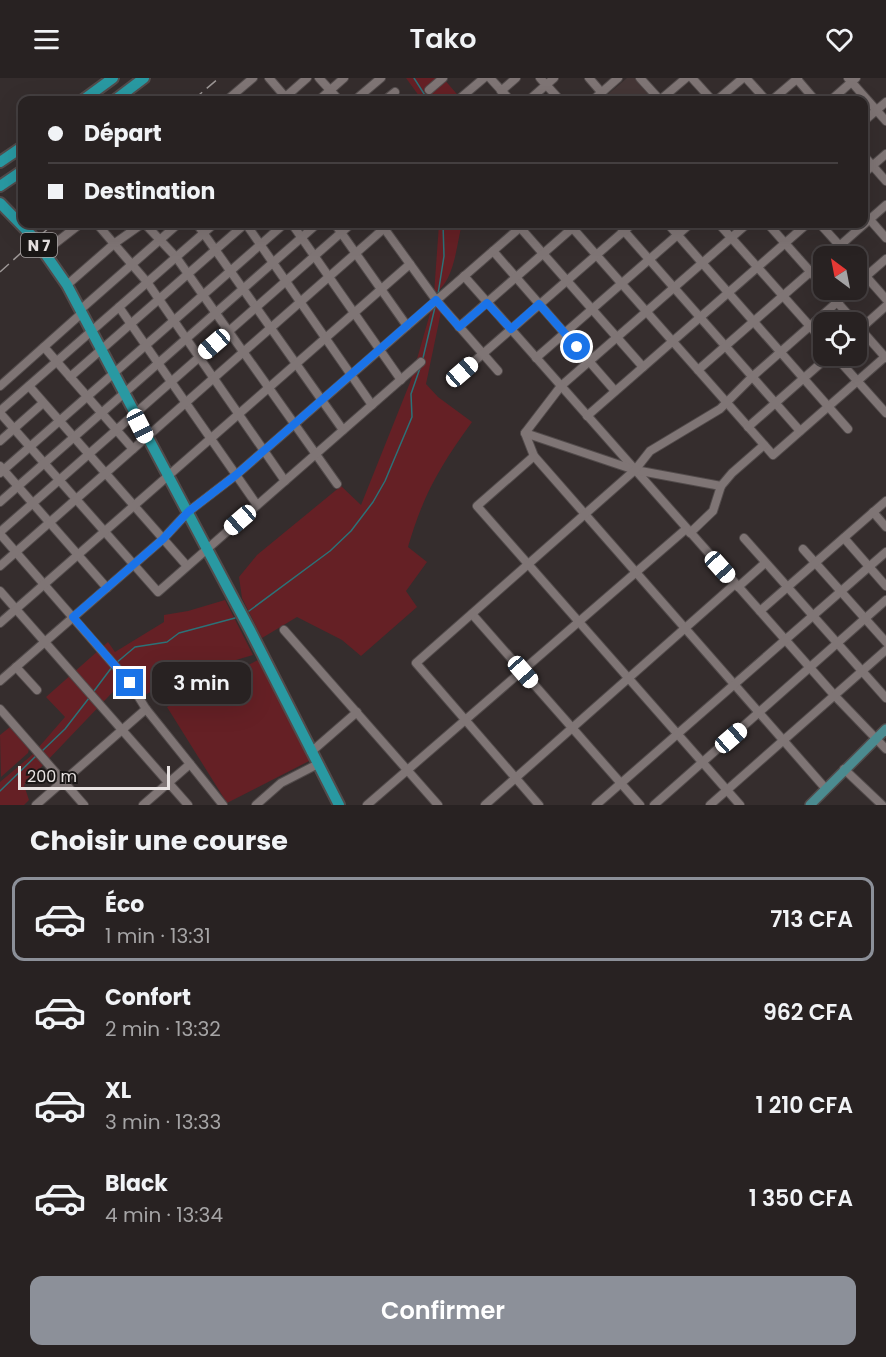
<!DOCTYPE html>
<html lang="fr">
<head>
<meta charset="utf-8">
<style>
	:root { --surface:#282222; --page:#342f2f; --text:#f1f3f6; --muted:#a5a4a5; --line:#443f40; --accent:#8c9099 }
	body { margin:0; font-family:Poppins,sans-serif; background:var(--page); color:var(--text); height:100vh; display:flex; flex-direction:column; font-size:22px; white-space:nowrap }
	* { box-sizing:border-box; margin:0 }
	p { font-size:20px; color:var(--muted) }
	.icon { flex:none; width:33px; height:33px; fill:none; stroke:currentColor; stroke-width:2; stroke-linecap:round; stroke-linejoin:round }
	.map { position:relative; height:727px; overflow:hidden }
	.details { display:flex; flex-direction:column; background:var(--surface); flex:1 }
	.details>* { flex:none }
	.top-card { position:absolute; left:18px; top:18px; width:850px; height:132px; border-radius:12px; box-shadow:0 6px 24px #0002,0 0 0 2px var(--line); display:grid; align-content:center; height:132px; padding:0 30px; background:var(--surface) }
	.needle { width:39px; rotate:328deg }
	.controls { position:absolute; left:813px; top:168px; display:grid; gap:12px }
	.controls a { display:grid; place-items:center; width:54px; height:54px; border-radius:12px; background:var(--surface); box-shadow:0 6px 24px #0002,0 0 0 2px var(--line); font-size:30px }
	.scale { position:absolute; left:18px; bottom:15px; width:152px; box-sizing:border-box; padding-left:6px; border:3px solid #e9e4e3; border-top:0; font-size:16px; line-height:21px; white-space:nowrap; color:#e9e4e3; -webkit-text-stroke:4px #1a1716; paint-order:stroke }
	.end { position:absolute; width:27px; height:27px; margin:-14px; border:8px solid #1a73e8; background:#fff; box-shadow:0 0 0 3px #fff }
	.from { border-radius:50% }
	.bubble { position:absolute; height:42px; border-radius:12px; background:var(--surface); box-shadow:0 6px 24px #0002,0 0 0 2px var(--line); font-size:20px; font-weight:600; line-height:42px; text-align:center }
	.car { position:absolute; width:18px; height:36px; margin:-18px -9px; border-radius:8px; box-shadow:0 0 4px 2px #0007; background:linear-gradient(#fff 24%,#345 0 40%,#fff 0 76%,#345 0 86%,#fff 0) }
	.top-card b { display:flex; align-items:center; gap:21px; height:57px; font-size:22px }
	.top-card b+b { border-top:2px solid var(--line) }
	.top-card i { width:15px; height:15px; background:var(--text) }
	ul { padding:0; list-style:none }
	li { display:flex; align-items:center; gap:18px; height:84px; margin:0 12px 9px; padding:0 18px; border:3px solid transparent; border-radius:12px }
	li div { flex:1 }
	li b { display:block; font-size:22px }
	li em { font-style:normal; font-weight:600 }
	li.selected { border-color:var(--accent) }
	li>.icon { width:54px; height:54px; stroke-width:1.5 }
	h2 { padding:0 30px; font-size:27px; line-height:72px }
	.primary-button { display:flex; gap:12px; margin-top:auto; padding:12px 30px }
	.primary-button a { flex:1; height:69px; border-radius:12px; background:var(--accent); color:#fff; font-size:24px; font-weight:600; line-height:69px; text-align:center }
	header { display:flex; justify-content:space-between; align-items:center; height:78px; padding:0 30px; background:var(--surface); font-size:27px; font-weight:600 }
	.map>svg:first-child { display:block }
	.built { fill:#443636 }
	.green { fill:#652025 }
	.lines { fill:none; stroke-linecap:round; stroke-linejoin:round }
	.stream { stroke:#2c7278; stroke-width:1.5 }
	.minor-casing { stroke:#524b4b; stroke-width:10 }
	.major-casing { stroke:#524b4b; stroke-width:12 }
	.highway-casing { stroke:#524b4b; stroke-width:14 }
	.minor { stroke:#7f7575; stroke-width:8 }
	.major { stroke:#4b8b90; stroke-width:9 }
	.highway { stroke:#2999a2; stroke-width:10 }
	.rail { stroke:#9c9695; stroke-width:1.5; stroke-dasharray:12 6; stroke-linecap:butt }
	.route { stroke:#1a73e8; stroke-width:8 }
	.labels { text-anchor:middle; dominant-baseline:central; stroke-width:6; stroke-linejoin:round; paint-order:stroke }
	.shield { fill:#1a1716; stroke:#aba6a6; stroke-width:1.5 }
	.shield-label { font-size:15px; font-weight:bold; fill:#e9e4e3 }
</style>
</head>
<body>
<header><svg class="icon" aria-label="menu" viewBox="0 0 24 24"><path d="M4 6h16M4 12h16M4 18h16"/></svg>Tako<svg class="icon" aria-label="heart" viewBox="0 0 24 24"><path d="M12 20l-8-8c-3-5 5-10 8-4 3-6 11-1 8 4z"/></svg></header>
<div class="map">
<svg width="886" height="727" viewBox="0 0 886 727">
	<rect width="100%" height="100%" fill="#352d2d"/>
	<path class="built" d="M627 0H635L655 22H601Z"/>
	<g class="green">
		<path d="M406 0H443L462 22H422Z"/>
		<path d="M439 146H462C456 168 455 203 434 216Z"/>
		<path d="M433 225 441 234 426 306 438 319 472 344C440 388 423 417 408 469L427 484 406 513 417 529 361 578 342 562 297 539 262 560 242 520 239 499 257 477 341 408 361 427 411 302Z"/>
		<path d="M225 522 253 577 178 599 145 617 129 597 24 707 29 722 24 727H0V704L32 677 65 639 46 619 108 564 115 574 164 544V537L188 533Z"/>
		<path d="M260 581 313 681 227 725 167 629Z"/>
		<path d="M10 649 29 671 28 675 1 699 0 657Z"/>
	</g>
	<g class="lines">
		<g class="stream">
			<path d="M414 0 428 22"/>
			<path d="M438 216 444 178 443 146"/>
			<path d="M423 280 435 229"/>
			<path d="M249 533 330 473 351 453 373 424 385 403 412 339 411 316 420 290"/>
			<path d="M116 585 135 569 167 564 179 555 235 540"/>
			<path d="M94 613 112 589"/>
			<path d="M41 674 65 651 89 620"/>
			<path d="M0 713 37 677"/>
		</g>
		<defs>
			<g id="minor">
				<path d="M269 0 288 22"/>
				<path d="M319 0 339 22"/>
				<path d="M490 0 510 22"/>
				<path d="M540 0 560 22"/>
				<path d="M589 0 602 15"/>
				<path d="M640 0 660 22"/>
				<path d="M692 0 712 22"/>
				<path d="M746 0 766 22"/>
				<path d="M796 0 815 22"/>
				<path d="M848 0 886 43"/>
				<path d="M429 12 443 0"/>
				<path d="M501 13 516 0"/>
				<path d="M227 22 253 0"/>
				<path d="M282 22 307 0"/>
				<path d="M319 22 344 0"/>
				<path d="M355 22 381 0"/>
				<path d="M385 22 395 14"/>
				<path d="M458 22 484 0"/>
				<path d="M529 22 554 0"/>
				<path d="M593 22 618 0"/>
				<path d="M660 22 686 0"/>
				<path d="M717 22 743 0"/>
				<path d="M772 22 798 0"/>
				<path d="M831 22 856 0"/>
				<path d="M864 43 886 24"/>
				<path d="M864 78 886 103"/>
				<path d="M864 95 886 76"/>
				<path d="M864 135 886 160"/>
				<path d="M97 146 147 204 285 403"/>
				<path d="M145 146 176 179 337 406"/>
				<path d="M197 146 343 352"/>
				<path d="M246 146 372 327"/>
				<path d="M292 146 401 302"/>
				<path d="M335 146 407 248"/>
				<path d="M381 146 436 222 498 293"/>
				<path d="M517 146 643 289"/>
				<path d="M569 146 773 377 886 278"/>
				<path d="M618 146 800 353"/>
				<path d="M668 146 848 351"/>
				<path d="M719 146 824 264"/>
				<path d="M747 146 561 308 525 355 534 378 826 711"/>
				<path d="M768 146 824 209"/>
				<path d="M820 146 849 178"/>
				<path d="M493 173 615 313"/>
				<path d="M44 174 80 146"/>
				<path d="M828 178 886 127"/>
				<path d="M856 187 886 221"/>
				<path d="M464 198 835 618 886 671"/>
				<path d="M67 207 115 165 142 146"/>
				<path d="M856 207 886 181"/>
				<path d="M826 212 855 244"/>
				<path d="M119 229 257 427"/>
				<path d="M80 232 178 146"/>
				<path d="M856 246 886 280"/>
				<path d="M459 249 577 146"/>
				<path d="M858 253 886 228"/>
				<path d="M44 269 133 371"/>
				<path d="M835 278 886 335"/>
				<path d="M536 280 690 146"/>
				<path d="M698 292 824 182"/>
				<path d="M462 294 632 146"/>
				<path d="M70 299 245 146"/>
				<path d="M0 308 82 235"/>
				<path d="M29 308 187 488"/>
				<path d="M0 333 214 146"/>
				<path d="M0 335 158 514 421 284"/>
				<path d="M587 338 807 146"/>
				<path d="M748 349 829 278"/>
				<path d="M525 355 635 392 721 408"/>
				<path d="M0 363 43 325"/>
				<path d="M534 378 477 428 740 727"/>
				<path d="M0 388 107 510"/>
				<path d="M0 395 284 146"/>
				<path d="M0 424 317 146"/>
				<path d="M873 434 886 449"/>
				<path d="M0 454 351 146"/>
				<path d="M690 455 713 433 721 408 732 395 764 367"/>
				<path d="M0 456 130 605 146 631 223 727"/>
				<path d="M744 460 886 620"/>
				<path d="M844 460 886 508"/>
				<path d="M803 471 886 564"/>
				<path d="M0 488 389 146"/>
				<path d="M738 509 765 485"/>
				<path d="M0 513 188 727"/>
				<path d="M760 533 886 423"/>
				<path d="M472 536 640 727"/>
				<path d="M0 545 410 186"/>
				<path d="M284 552 438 727"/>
				<path d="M16 589 37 612"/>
				<path d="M0 603 163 461 188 434 236 397 524 146"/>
				<path d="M0 631 84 727"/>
				<path d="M311 674 357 634"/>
				<path d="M844 691 882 727"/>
				<path d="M36 727 146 631"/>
				<path d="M143 727 190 686"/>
				<path d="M256 727 281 705 318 686"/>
				<path d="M367 727 686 451"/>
				<path d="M485 727 735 506"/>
				<path d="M539 727 416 585 635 392 650 373 720 331 752 299 851 212"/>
				<path d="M596 727 886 474"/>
				<path d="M654 727 886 522"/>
				<path d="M710 727 886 572"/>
			</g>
			<path id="major" d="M810 727 886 651"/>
			<g id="highway">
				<path d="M83 22 113 0"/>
				<path d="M115 22 144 0"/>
				<path d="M0 84 22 69"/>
				<path d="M0 108 22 93"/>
				<path d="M0 125 35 161 67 207 250 552 339 727"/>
			</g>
		</defs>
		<use href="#minor" class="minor-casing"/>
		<use href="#major" class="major-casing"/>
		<use href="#highway" class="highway-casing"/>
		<use href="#minor" class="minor"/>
		<use href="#major" class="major"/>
		<use href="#highway" class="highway"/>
		<g class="rail">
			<path d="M193 22 219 0"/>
			<path d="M0 194 53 146"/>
		</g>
	</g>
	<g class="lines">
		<path class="route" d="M130 605 73 539 163 461 188 434 236 397 436 222 459 249 487 225 511 251 539 226 577 269"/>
	</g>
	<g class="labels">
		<rect class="shield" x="21" y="155" width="36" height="24" rx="4.5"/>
		<g class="shield-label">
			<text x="39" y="167">N 7</text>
		</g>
	</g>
</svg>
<div class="controls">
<a><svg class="needle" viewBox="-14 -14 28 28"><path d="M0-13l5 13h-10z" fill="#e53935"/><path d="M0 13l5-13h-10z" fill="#a5a4a5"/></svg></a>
<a><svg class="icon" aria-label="locate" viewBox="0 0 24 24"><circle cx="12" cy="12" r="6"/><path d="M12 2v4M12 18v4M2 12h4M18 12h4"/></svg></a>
</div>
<div class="scale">200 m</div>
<i class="end from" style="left:577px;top:269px"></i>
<i class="end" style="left:130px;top:605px"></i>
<div class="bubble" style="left:152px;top:584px;width:99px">3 min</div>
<i class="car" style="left:214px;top:266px;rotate:229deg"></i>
<i class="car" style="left:462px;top:294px;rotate:49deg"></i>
<i class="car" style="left:140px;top:348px;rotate:153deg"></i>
<i class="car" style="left:240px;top:442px;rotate:229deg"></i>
<i class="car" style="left:720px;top:489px;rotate:138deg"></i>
<i class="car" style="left:523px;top:594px;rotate:139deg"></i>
<i class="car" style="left:731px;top:660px;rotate:49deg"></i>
<div class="top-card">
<b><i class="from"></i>Départ</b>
<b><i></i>Destination</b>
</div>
</div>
<section class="details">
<h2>Choisir une course</h2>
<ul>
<li class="selected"><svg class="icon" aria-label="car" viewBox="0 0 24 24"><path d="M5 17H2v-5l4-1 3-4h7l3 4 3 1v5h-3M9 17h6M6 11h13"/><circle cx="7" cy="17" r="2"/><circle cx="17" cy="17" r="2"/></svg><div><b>Éco</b><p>1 min · 13:31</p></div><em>713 CFA</em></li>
<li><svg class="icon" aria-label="car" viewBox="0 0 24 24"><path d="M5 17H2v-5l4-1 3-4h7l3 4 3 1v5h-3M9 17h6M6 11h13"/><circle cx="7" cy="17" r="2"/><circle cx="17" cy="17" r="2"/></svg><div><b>Confort</b><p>2 min · 13:32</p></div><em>962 CFA</em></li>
<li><svg class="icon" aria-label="car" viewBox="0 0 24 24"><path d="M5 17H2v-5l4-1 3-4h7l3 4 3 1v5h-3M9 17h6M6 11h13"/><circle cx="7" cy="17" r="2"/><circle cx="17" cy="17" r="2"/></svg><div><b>XL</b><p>3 min · 13:33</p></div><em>1 210 CFA</em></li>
<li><svg class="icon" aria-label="car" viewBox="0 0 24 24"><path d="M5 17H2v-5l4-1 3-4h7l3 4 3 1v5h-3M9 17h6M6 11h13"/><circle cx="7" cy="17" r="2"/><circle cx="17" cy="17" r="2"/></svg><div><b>Black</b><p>4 min · 13:34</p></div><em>1 350 CFA</em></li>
</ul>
<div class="primary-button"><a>Confirmer</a></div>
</section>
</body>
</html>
